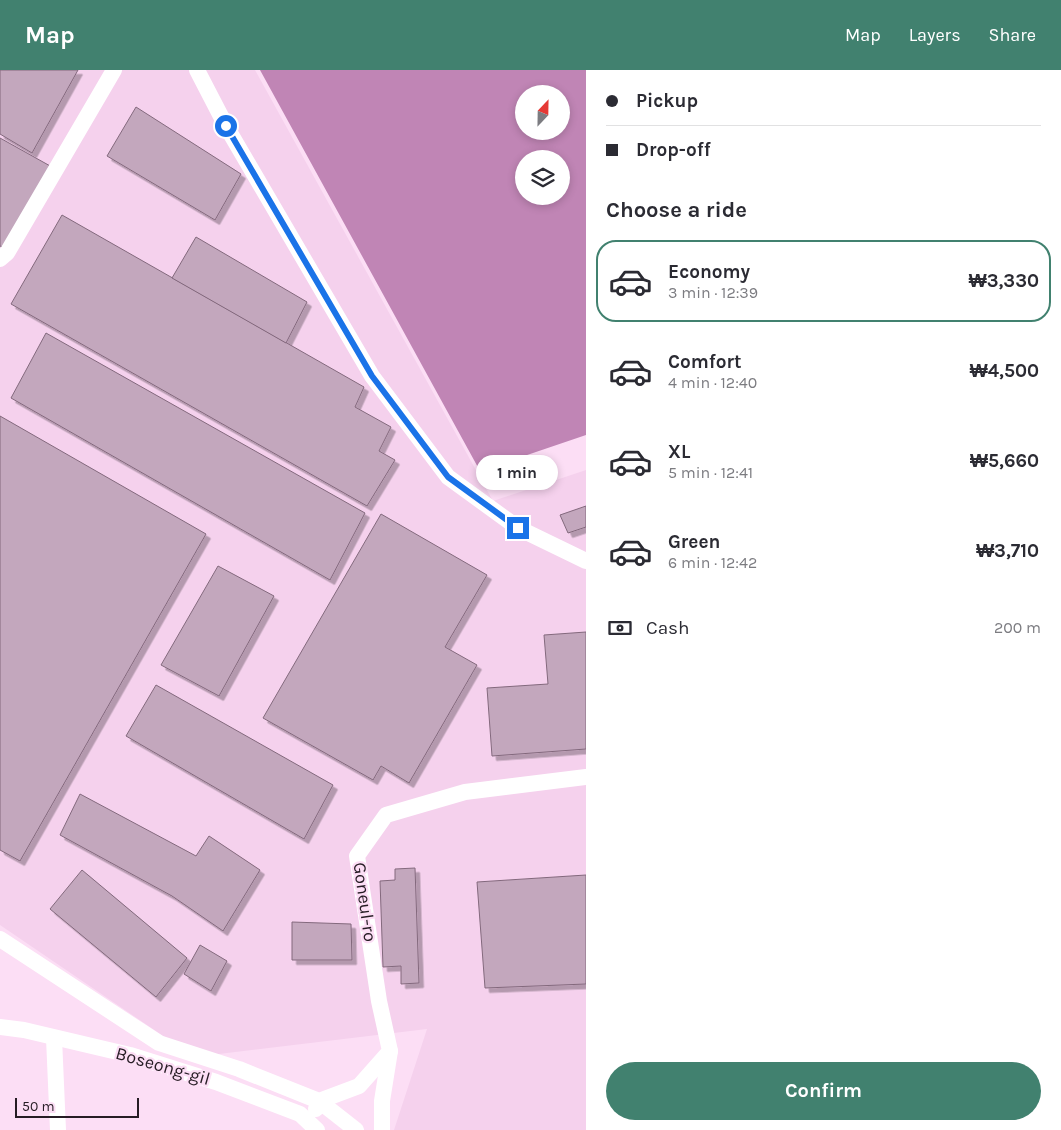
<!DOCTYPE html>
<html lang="en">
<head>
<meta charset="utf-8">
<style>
	:root { --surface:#fff; --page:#f2f2f3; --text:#2b2b33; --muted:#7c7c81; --line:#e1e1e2; --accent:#41816f }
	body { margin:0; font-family:Karla,sans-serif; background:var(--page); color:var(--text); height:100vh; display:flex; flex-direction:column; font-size:19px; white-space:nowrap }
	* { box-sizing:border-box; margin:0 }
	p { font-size:16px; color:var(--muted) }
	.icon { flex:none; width:28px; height:28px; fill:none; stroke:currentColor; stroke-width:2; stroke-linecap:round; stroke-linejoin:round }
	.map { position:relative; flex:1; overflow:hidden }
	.side { display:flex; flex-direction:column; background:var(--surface); width:475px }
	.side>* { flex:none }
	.top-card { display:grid; align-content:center; height:110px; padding:0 20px; background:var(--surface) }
	.needle { width:32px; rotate:22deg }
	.controls { position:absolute; left:515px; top:15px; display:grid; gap:10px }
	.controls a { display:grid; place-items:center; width:55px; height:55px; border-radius:50%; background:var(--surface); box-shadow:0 2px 8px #0003; font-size:25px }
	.scale { position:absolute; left:15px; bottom:12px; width:124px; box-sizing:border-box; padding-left:5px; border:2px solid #261c24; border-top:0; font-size:14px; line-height:18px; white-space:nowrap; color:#261c24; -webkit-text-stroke:4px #fcdef5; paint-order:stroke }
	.end { position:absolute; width:22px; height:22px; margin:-11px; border:6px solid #1a73e8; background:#fff; box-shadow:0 0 0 2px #fff }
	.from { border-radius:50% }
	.bubble { position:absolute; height:35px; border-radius:18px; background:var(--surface); box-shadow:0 2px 8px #0003; font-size:16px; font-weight:700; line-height:35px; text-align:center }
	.top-card b { display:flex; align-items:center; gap:18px; height:48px; font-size:19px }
	.top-card b+b { border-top:1px solid var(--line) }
	.top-card i { width:12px; height:12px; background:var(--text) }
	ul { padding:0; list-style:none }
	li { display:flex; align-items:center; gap:15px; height:82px; margin:0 10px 8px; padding:0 10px; border:2px solid transparent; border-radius:20px }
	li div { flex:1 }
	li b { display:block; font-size:19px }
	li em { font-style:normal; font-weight:700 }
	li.selected { border-color:var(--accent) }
	li>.icon { width:45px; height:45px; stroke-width:1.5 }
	h2 { padding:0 20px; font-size:22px; line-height:60px }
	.pay { display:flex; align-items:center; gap:12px; height:55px; padding:0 20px; font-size:19px }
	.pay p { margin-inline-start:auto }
	.button { display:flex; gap:10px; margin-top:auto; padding:10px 20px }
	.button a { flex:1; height:58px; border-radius:30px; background:var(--accent); color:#fff; font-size:20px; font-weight:700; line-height:58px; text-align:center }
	header { display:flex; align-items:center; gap:30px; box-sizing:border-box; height:70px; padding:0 25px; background:var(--accent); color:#fff }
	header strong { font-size:24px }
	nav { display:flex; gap:28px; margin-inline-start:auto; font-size:18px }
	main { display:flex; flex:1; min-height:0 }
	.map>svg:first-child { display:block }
	.built { fill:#f5d1ed }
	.water { fill:#c085b5; fill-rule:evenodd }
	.building { fill:#c3a7bd; stroke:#83697d; filter:url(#shadow) }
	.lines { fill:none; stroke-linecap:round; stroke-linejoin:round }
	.minor { stroke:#fff; stroke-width:16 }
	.route { stroke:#1a73e8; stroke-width:6 }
	.labels { text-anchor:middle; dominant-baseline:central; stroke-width:4.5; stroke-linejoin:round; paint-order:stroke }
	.street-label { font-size:18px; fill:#261c24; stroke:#fcdef5 }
</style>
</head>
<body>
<header>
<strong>Map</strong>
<nav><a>Map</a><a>Layers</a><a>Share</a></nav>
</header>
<main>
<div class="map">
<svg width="586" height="1060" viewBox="0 0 586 1060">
	<defs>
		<filter id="shadow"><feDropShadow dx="4.5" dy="4.5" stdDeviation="0" flood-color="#0004"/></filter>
	</defs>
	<rect width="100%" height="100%" fill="#fcdef5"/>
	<path class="built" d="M0 0H255L493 431 586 400V1060H394L427 959 194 987 0 855Z"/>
	<path class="water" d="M260 0H586V365L480 401ZM524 24H561V61H524ZM524 89H561V126H524Z"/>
	<g class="building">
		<path d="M0 0H78L32 83 0 64Z"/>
		<path d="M136 37 241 104 215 150 107 86Z"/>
		<path d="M0 68 52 97 6 179 0 176Z"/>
		<path d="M62 145 364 317 355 337 391 357 379 381 395 390 367 436 11 234Z"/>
		<path d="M196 167 307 232 286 273 172 208Z"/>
		<path d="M46 263 365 443 330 510 11 328Z"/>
		<path d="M0 346 206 464 20 791 0 780Z"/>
		<path d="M586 436V457L568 463 560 445Z"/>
		<path d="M381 444 487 505 445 577 477 595 409 713 381 696 373 710 263 648Z"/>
		<path d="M218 496 274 526 219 626 161 595Z"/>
		<path d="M586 562V679L492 686 487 618 548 614 544 565Z"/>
		<path d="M156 615 333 715 304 769 126 666Z"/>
		<path d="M80 724 196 786 209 766 260 800 223 861 172 826 60 765Z"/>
		<path d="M415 798 419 913 401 914V896L383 897 380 811 395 810V799Z"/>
		<path d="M82 800 187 888 156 927 50 839Z"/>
		<path d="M586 805V914L485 918 477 812Z"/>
		<path d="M292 852 351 854 352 890H292Z"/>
		<path d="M200 875 227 891 211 921 184 904Z"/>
	</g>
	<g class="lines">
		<g class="minor">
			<path d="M197 0 226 56 372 306 448 407 518 458 586 491"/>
			<path d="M0 189 7 183 114 0"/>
			<path d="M0 869 159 973 239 999 319 1031 359 1016 390 981 379 931 357 786 386 745 465 722 586 707"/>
			<path d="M0 957 24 960 130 985 216 1012 300 1044 317 1060"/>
			<path d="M54 968 58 1060"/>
			<path d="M316 1039 319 1031 356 1060"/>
			<path d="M382 1060V1031L390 981"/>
		</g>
	</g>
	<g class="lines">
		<path class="route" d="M226 56 372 306 448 407 518 458"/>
	</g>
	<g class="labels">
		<g class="street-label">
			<text transform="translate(365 832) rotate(82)">Goneul-ro</text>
			<text transform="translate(163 996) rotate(16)">Boseong-gil</text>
		</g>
	</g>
</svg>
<div class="controls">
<a><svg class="needle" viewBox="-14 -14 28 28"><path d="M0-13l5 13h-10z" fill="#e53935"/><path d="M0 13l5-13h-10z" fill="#7c7c81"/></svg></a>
<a><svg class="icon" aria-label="layers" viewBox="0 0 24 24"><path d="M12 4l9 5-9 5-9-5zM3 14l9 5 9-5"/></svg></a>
</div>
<div class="scale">50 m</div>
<i class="end from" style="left:226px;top:56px"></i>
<i class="end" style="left:518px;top:458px"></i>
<div class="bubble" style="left:476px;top:385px;width:82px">1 min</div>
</div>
<section class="side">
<div class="top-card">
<b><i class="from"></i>Pickup</b>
<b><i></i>Drop-off</b>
</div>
<h2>Choose a ride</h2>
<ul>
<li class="selected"><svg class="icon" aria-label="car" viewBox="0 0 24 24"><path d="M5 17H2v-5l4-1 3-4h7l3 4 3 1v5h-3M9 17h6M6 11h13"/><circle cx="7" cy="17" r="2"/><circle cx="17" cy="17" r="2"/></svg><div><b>Economy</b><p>3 min · 12:39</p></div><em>₩3,330</em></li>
<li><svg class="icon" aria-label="car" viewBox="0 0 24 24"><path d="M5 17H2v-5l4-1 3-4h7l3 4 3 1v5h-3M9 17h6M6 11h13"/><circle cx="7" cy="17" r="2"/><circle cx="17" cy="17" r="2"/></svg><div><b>Comfort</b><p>4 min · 12:40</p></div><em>₩4,500</em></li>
<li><svg class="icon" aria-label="car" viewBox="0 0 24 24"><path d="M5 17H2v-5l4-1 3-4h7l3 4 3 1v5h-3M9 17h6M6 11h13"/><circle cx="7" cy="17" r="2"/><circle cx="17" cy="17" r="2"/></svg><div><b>XL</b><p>5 min · 12:41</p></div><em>₩5,660</em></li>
<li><svg class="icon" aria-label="car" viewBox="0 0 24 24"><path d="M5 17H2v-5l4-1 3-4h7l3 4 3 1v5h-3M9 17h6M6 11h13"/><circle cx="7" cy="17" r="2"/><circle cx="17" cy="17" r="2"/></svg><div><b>Green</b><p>6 min · 12:42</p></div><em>₩3,710</em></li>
</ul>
<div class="pay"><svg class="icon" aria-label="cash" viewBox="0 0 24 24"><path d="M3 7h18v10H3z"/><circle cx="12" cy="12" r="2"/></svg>Cash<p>200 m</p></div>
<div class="button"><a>Confirm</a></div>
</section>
</main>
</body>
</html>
